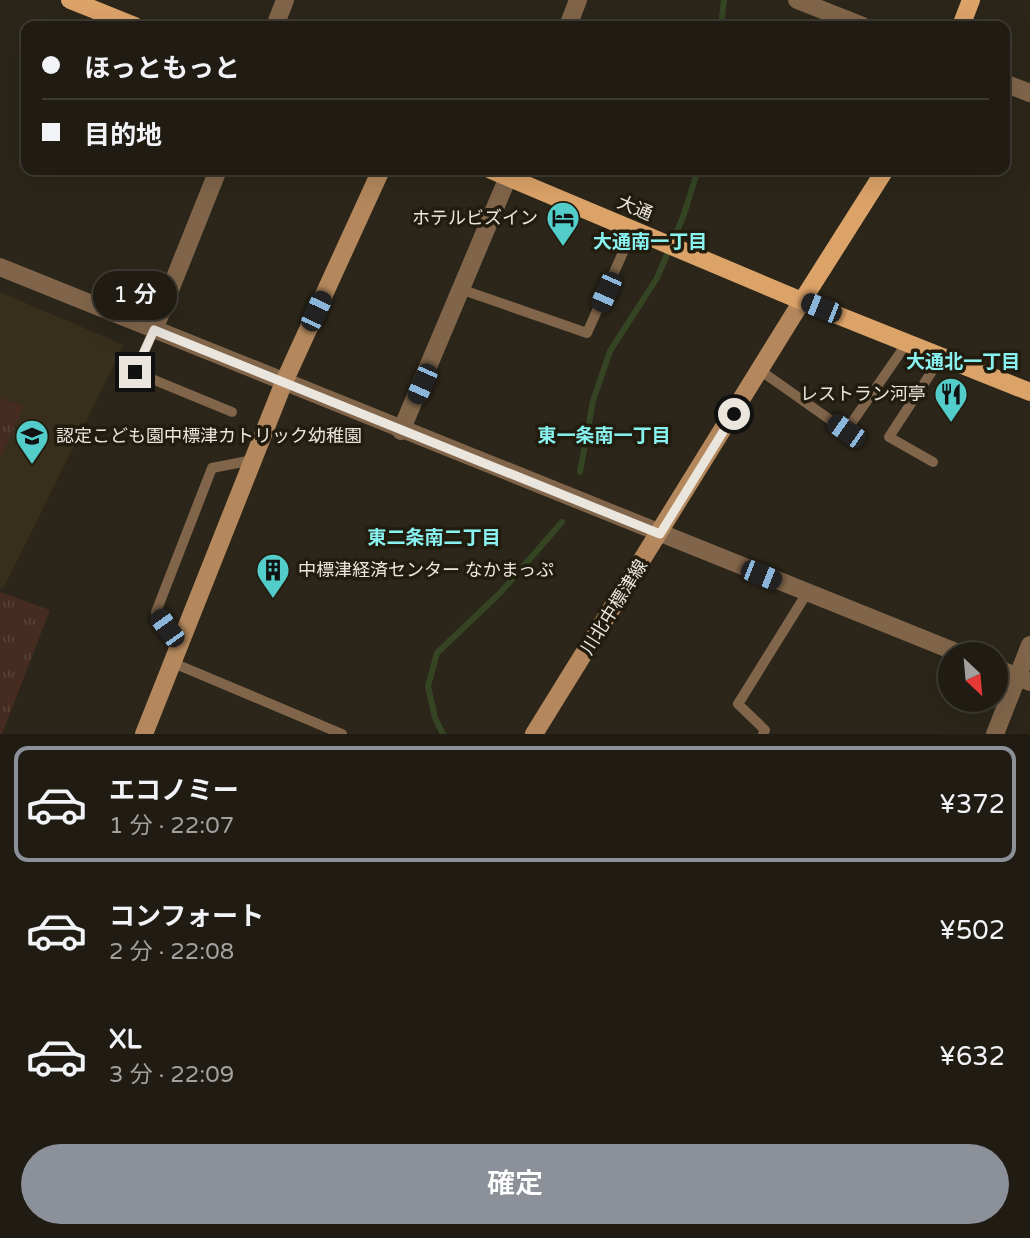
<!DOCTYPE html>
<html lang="ja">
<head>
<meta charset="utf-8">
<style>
	:root { --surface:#201c13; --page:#28251c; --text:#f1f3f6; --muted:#a2a1a0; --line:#3d3a33; --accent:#8c9099 }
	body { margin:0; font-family:"Varela Round","Noto Sans JP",sans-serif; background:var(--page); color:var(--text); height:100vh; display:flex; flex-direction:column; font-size:26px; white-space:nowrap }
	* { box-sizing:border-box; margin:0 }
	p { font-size:23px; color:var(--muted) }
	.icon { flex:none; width:38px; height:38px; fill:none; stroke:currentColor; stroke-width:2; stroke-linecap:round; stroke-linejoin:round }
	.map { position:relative; height:734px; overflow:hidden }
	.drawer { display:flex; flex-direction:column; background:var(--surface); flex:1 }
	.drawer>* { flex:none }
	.guide { position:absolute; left:21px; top:21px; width:989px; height:154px; border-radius:14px; box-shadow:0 7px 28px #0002,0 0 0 2px var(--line); display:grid; align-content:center; height:154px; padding:0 21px; background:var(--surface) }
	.needle { width:46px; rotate:154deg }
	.fabs { position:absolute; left:938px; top:642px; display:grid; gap:14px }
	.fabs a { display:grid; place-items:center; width:70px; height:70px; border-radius:50%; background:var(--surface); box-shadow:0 7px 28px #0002,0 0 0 2px var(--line); font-size:35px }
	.end { position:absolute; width:32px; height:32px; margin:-16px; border:9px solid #eae6de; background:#111; box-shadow:0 0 0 4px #111 }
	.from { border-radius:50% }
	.bubble { position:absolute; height:49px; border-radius:24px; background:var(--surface); box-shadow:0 7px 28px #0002,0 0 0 2px var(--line); font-size:23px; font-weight:600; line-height:49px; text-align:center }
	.car { position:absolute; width:21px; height:42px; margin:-21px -10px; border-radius:9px; box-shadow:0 0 5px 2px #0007; background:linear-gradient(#222 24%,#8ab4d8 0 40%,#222 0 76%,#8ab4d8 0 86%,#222 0) }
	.guide b { display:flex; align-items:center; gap:24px; height:66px; font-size:26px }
	.guide b+b { border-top:2px solid var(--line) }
	.guide i { width:18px; height:18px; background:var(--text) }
	ul { padding:12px 0 0; list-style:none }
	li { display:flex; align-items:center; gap:21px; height:116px; margin:0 14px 10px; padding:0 7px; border:4px solid transparent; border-radius:14px }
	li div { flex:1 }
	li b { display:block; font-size:26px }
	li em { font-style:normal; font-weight:600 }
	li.current { border-color:var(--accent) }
	li>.icon { width:63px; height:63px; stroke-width:1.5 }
	.button { display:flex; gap:14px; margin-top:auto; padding:14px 21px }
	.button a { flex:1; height:80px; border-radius:42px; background:var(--accent); color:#fff; font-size:28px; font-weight:600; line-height:80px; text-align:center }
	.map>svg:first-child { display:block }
	.built { fill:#372e1b }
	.grass { fill:url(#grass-tufts) }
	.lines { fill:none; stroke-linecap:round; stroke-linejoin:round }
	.stream { stroke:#354523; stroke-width:6 }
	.lane { stroke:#80654a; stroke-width:10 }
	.street { stroke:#80654a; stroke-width:18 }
	.secondary { stroke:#b4885c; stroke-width:18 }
	.primary { stroke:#dca369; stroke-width:18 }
	.route { stroke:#eae6de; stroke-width:9 }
	.labels { text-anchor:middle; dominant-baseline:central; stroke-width:7; stroke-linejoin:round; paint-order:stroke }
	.street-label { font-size:18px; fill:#eae6de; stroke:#221c0f }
	.poi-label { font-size:18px; fill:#eae6de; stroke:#221c0f; text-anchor:end }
	.neighbourhood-label { font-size:19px; font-weight:bold; fill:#88f3f0; stroke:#221c0f }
</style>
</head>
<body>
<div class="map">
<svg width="1030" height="734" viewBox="0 0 1030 734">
	<defs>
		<pattern id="grass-tufts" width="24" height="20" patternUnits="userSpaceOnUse" patternTransform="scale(1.75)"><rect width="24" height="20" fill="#452b20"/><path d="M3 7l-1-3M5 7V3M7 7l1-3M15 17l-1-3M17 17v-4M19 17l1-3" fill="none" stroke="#574035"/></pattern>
	</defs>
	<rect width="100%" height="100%" fill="#2b2619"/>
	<path class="built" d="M0 292 124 345 3 589 0 587Z"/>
	<g class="grass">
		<path d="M0 398 24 406 0 458Z"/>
		<path d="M0 592 50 610 2 734H0Z"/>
	</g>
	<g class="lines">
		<g class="stream">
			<path d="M721 26 724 0"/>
			<path d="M580 472 593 401 610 351 657 278 683 217 698 170"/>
			<path d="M443 734 435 718 428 686 437 653 500 593 562 522"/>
		</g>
		<g class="lane">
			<path d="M463 290 587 333 633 230"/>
			<path d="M154 330 135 372 232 412"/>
			<path d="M761 371 846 431 907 343"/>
			<path d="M933 462 889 437 942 356"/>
			<path d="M178 643 156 612 212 468 253 460"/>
			<path d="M171 662 342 734"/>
			<path d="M763 734 765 730 738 704 807 593"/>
		</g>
		<g class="street">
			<path d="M797 0 863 26"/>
			<path d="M275 26 285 0"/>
			<path d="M568 26 578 0"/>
			<path d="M1004 83 1030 93"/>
			<path d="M0 267 961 654"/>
			<path d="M154 330 218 170"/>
			<path d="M401 431 511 170"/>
			<path d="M996 668 1030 682"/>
			<path d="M995 734 1030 645"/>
		</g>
		<g class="secondary">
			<path d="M144 734 284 382 381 170"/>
			<path d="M534 734 802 301"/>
		</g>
		<g class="primary">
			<path d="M70 0 135 26"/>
			<path d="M961 26 971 0"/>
			<path d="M491 170 802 301 1030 392"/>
			<path d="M802 301 885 170"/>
		</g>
	</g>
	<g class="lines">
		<path class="route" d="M135 372 154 330 660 534 734 414"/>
	</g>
	<defs>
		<symbol id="hotel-pin" viewBox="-11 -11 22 30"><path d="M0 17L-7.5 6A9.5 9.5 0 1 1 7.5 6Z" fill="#53cdca" stroke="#221c0f"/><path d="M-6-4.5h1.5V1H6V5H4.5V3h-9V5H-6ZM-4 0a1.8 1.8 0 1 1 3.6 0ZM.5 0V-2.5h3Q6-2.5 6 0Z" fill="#111"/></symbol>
		<symbol id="restaurant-pin" viewBox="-11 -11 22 30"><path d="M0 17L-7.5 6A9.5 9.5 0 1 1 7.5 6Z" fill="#53cdca" stroke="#221c0f"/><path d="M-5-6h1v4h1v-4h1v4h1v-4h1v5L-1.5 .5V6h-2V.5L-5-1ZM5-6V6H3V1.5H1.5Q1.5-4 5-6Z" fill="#111"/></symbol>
		<symbol id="school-pin" viewBox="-11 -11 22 30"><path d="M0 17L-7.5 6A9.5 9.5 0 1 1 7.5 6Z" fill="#53cdca" stroke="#221c0f"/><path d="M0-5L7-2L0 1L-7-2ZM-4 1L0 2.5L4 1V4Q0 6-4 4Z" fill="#111"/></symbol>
		<symbol id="building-pin" viewBox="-11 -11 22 30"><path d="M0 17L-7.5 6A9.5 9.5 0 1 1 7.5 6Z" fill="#53cdca" stroke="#221c0f"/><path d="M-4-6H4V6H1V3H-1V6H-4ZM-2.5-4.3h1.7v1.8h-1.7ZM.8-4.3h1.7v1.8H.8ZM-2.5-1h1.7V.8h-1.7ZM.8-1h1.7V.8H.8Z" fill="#111"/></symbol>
	</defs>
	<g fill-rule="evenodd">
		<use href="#hotel-pin" x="544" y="199" width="38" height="52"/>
		<use href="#restaurant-pin" x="932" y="375" width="38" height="52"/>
		<use href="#school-pin" x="13" y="417" width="38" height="52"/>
		<use href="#building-pin" x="254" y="551" width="38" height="52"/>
	</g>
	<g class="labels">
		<g class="street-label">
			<text transform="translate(635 208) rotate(23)">大通</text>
			<text transform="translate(614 607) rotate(-58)">川北中標津線</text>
		</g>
		<g class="poi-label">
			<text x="538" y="218">ホテルビズイン</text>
			<text x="926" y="394">レストラン河亭</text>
			<text x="56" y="436" text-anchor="start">認定こども園中標津カトリック幼稚園</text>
			<text x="298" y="570" text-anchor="start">中標津経済センター なかまっぷ</text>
		</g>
		<g class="neighbourhood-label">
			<text x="650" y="242">大通南一丁目</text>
			<text x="963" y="362">大通北一丁目</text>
			<text x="604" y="436">東一条南一丁目</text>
			<text x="434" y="538">東二条南二丁目</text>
		</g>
	</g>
</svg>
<div class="fabs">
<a><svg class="needle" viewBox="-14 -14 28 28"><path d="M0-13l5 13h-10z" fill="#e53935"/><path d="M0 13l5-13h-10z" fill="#a2a1a0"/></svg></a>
</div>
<i class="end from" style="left:734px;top:414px"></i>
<i class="end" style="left:135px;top:372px"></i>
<div class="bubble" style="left:93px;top:271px;width:84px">1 分</div>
<i class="car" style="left:606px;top:292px;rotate:204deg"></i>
<i class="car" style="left:821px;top:308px;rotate:292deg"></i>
<i class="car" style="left:316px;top:311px;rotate:25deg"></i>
<i class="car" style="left:422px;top:384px;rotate:204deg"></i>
<i class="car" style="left:846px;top:431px;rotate:305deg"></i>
<i class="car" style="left:761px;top:575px;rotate:112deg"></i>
<i class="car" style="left:167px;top:628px;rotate:324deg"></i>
<div class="guide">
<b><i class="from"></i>ほっともっと</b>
<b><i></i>目的地</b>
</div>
</div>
<section class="drawer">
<ul>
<li class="current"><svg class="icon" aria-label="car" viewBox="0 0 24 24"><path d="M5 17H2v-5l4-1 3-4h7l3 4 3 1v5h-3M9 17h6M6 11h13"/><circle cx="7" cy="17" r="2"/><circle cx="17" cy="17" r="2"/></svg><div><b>エコノミー</b><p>1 分 · 22:07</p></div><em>¥372</em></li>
<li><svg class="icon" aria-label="car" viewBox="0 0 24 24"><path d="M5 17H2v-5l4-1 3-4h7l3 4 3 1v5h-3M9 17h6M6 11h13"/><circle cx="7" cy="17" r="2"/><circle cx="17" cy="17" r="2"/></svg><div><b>コンフォート</b><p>2 分 · 22:08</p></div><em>¥502</em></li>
<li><svg class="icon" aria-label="car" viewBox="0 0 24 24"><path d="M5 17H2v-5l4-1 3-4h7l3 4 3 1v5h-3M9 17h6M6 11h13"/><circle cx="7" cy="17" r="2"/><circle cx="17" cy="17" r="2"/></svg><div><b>XL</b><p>3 分 · 22:09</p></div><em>¥632</em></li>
</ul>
<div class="button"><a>確定</a></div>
</section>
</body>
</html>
